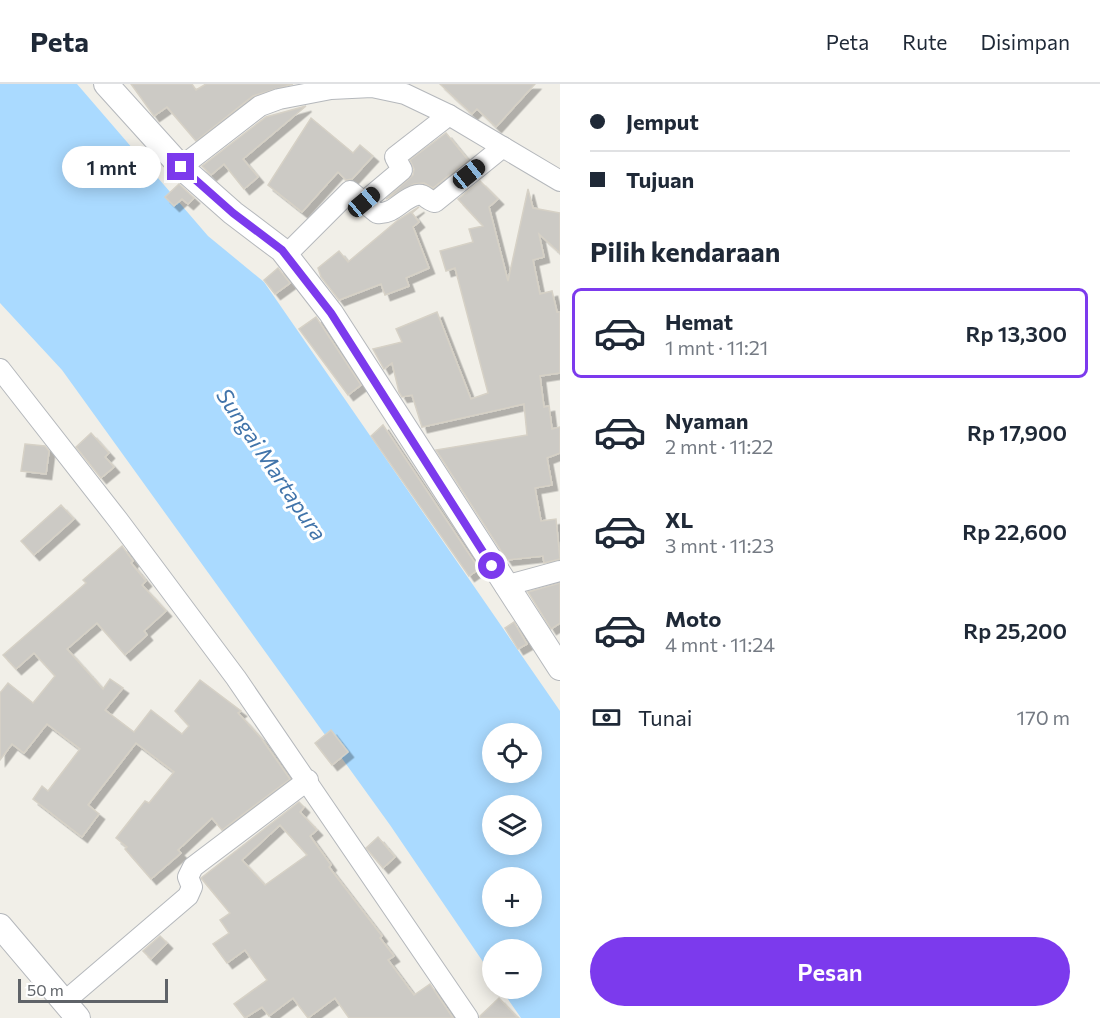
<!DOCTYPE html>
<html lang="id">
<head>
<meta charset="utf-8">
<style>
	:root { --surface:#fff; --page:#f2f2f3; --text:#1f2937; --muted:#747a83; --line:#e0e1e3; --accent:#7c3aed }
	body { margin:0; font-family:Commissioner,sans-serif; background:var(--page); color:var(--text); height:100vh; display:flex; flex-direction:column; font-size:22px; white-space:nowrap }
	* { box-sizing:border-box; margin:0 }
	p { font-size:20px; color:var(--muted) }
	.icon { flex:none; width:33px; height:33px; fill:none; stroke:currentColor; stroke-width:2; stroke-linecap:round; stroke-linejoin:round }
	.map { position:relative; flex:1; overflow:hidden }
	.drawer { display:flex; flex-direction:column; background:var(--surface); width:540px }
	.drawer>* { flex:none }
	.top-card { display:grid; align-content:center; height:132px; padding:0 30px; background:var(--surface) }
	.fabs { position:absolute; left:482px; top:639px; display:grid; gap:12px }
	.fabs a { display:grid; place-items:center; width:60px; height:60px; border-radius:50%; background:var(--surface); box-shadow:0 3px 15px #0003; font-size:30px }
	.scale { position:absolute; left:18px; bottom:15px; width:150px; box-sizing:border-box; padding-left:6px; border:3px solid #5f6368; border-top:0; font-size:16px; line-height:21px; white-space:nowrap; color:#5f6368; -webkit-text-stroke:4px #fff; paint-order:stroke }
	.end { position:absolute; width:27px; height:27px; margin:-14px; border:8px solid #7c3aed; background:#fff; box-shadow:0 0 0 3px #fff }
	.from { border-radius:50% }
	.bubble { position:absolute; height:42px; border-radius:21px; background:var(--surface); box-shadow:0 3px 15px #0003; font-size:20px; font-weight:600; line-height:42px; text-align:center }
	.car { position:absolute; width:18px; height:36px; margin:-18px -9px; border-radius:8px; box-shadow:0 0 4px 2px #0007; background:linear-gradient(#222 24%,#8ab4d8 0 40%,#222 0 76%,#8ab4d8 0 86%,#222 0) }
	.top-card b { display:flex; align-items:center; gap:21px; height:57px; font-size:22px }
	.top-card b+b { border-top:2px solid var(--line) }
	.top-card i { width:15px; height:15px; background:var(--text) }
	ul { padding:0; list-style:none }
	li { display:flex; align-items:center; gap:18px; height:90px; margin:0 12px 9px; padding:0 18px; border:3px solid transparent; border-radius:9px }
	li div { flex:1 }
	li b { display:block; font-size:22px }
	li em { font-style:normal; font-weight:600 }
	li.on { border-color:var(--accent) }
	li>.icon { width:54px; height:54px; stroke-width:1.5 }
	h2 { padding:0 30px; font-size:27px; line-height:72px }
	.pay { display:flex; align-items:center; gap:15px; height:66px; padding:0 30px; font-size:22px }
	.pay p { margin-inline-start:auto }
	.button { display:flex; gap:12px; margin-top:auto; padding:12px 30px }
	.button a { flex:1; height:69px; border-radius:36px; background:var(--accent); color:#fff; font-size:24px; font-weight:600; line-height:69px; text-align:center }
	header { display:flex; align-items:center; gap:36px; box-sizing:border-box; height:84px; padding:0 30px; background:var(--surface); border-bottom:2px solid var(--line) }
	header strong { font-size:28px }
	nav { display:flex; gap:33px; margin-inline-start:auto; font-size:21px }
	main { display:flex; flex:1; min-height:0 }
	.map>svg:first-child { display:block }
	.water { fill:#aadaff; fill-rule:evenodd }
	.building { fill:#cccac5; stroke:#d6d1c6; stroke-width:1.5; fill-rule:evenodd; filter:url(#shadow) }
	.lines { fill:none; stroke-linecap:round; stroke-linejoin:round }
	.minor-casing { stroke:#b5b8bc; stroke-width:22 }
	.tertiary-casing { stroke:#b5b8bc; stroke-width:26 }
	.minor { stroke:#fff; stroke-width:20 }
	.tertiary { stroke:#fff; stroke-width:24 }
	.route { stroke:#7c3aed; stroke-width:8 }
	.labels { text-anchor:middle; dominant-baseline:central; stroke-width:6; stroke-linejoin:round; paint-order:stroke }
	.water-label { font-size:22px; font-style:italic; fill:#4174aa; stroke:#fff }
</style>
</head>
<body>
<header>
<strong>Peta</strong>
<nav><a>Peta</a><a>Rute</a><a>Disimpan</a></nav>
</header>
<main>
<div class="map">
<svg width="560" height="934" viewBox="0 0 560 934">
	<defs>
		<filter id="shadow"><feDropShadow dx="5.5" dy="5.5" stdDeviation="0" flood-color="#0004"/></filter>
	</defs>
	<rect width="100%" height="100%" fill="#f1efe8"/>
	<path class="water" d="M0 0H77L208 152 264 198 560 627V934H521L501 905 531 904V866H492V891L390 741 62 286 0 219ZM492 650H531V688H492ZM492 722H531V760H492ZM492 794H531V832H492Z"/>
	<g class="building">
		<path d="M131 0H192L196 6 206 0H293L253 12 196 57 167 23 154 32Z"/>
		<path d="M440 0H535L496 43 477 25 472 30Z"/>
		<path d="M306 22 243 75 258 93 244 105 224 80 211 91 202 82 266 33Z"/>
		<path d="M311 34 353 69 360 61 373 72 352 95 346 96 338 88 302 128 268 101Z"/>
		<path d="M446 49 468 76 433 104 424 99 414 100 386 115 413 91 414 85 410 76Z"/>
		<path d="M480 97 498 115 489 123 508 197 528 105 533 124 560 129V169L539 150 544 173 533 176 540 210 552 207 557 228H560V289L540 292 544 323 549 322 552 345 560 343V369L547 374 552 401 535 404 541 437 556 435 560 475 544 479 543 472 507 476 436 366 527 351 524 320 422 343 412 311 402 313 399 308 392 279 384 285 373 265 402 258 396 245 437 228 471 315 488 309 455 184 446 187 440 167 473 158 469 145 483 142 458 115Z"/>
		<path d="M179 100 194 114 188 120 182 115 174 122 165 113Z"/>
		<path d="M419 123 412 129 419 138 413 143 429 184 406 194 409 202 385 211 381 200 339 216 321 193 318 184 339 167 348 178 398 136Z"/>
		<path d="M278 184 290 199 275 210 264 196Z"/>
		<path d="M316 233 361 301 348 311 299 245Z"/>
		<path d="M383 341 479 485 469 492 371 352Z"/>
		<path d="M91 349 109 369 105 373 114 383 101 394 76 363Z"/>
		<path d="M25 360 45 362 49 367 46 390 21 387Z"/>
		<path d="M61 421 74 435 34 471 21 457Z"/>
		<path d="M122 462 133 477 131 479 146 497 142 501 166 527 144 547 147 551 125 571 97 539 67 565 103 605 110 595 123 604 105 626 134 648 151 626 182 650 189 642 175 627 200 596 241 627 238 629 261 654 290 695 222 746 212 734 178 766 181 769 151 795 125 765 127 763 116 754 145 717 149 719 174 688 136 659 88 721 99 730 82 753 33 715 42 702 48 707 80 665 47 640 24 669 12 660 0 676V609L8 599 33 619 55 592 34 569 16 585 3 571 86 499 83 496Z"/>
		<path d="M560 499V539L551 545 528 508Z"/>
		<path d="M514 538 527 560 518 565 505 544Z"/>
		<path d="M331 646 348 668 332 681 315 659Z"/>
		<path d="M299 718 304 723 300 728 317 746 310 752 331 781 329 783 382 852 380 854 394 872 388 876 414 911 430 900 453 934H349L335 914 308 934 293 914 269 932 262 923 245 934 234 920 267 896 245 866 227 879 213 860 229 849 220 836 230 829 201 794ZM280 741 307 771 265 801 242 776Z"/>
		<path d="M378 753 395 773 383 784 366 764Z"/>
		<path d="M160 852 167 859 151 875 143 867Z"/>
		<path d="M499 914 518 934H480V932Z"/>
	</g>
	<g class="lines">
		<defs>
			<g id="minor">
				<path d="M181 83 260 22 279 15 331 5 372 3 405 10 449 31 560 97"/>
				<path d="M364 118 402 86 395 73 449 31"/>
				<path d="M286 171 350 107 377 129C394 131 402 114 417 111 424 109 428 117 435 118L503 63"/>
				<path d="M0 285 118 436 236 594 468 934"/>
				<path d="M505 502 560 487"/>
				<path d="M64 918 188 812 192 803 188 793 193 783 308 696"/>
			</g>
			<g id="tertiary">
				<path d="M106 0 181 83 233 129 282 166 331 229 560 584"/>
				<path d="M0 842 78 934"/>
			</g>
		</defs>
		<use href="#minor" class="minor-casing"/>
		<use href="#tertiary" class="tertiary-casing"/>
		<use href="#minor" class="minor"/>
		<use href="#tertiary" class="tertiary"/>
	</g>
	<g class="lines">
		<path class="route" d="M181 83 233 129 282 166 331 229 492 482"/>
	</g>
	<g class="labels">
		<g class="water-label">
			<text transform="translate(272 380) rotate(56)">Sungai Martapura</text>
		</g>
	</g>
</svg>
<div class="fabs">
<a><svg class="icon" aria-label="locate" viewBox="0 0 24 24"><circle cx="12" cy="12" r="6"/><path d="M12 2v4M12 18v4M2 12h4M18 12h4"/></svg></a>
<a><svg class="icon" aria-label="layers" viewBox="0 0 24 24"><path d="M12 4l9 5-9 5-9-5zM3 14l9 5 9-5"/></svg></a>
<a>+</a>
<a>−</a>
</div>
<div class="scale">50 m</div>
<i class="end from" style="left:492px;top:482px"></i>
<i class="end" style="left:181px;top:83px"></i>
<div class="bubble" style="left:62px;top:62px;width:99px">1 mnt</div>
<i class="car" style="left:469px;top:90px;rotate:51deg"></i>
<i class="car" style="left:364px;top:118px;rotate:50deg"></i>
</div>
<section class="drawer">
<div class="top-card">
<b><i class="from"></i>Jemput</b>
<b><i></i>Tujuan</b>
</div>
<h2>Pilih kendaraan</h2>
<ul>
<li class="on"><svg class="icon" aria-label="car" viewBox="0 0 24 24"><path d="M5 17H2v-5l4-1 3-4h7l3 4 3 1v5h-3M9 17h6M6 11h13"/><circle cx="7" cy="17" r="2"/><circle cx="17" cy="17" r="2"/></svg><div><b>Hemat</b><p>1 mnt · 11:21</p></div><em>Rp 13,300</em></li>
<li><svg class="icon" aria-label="car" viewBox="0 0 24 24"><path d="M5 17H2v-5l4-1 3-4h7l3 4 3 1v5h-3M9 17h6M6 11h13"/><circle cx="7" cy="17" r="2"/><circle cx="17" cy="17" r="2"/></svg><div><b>Nyaman</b><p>2 mnt · 11:22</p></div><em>Rp 17,900</em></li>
<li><svg class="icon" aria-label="car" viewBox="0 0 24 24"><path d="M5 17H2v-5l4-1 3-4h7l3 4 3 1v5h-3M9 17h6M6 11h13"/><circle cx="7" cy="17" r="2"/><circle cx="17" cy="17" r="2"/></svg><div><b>XL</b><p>3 mnt · 11:23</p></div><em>Rp 22,600</em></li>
<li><svg class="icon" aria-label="car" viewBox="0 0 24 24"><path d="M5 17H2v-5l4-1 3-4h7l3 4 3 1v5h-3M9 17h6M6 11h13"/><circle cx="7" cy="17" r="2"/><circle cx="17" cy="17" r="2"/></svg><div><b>Moto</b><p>4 mnt · 11:24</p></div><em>Rp 25,200</em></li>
</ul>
<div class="pay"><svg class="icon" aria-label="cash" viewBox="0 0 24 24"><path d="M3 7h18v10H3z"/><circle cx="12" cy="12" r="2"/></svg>Tunai<p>170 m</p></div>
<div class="button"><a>Pesan</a></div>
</section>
</main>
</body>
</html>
